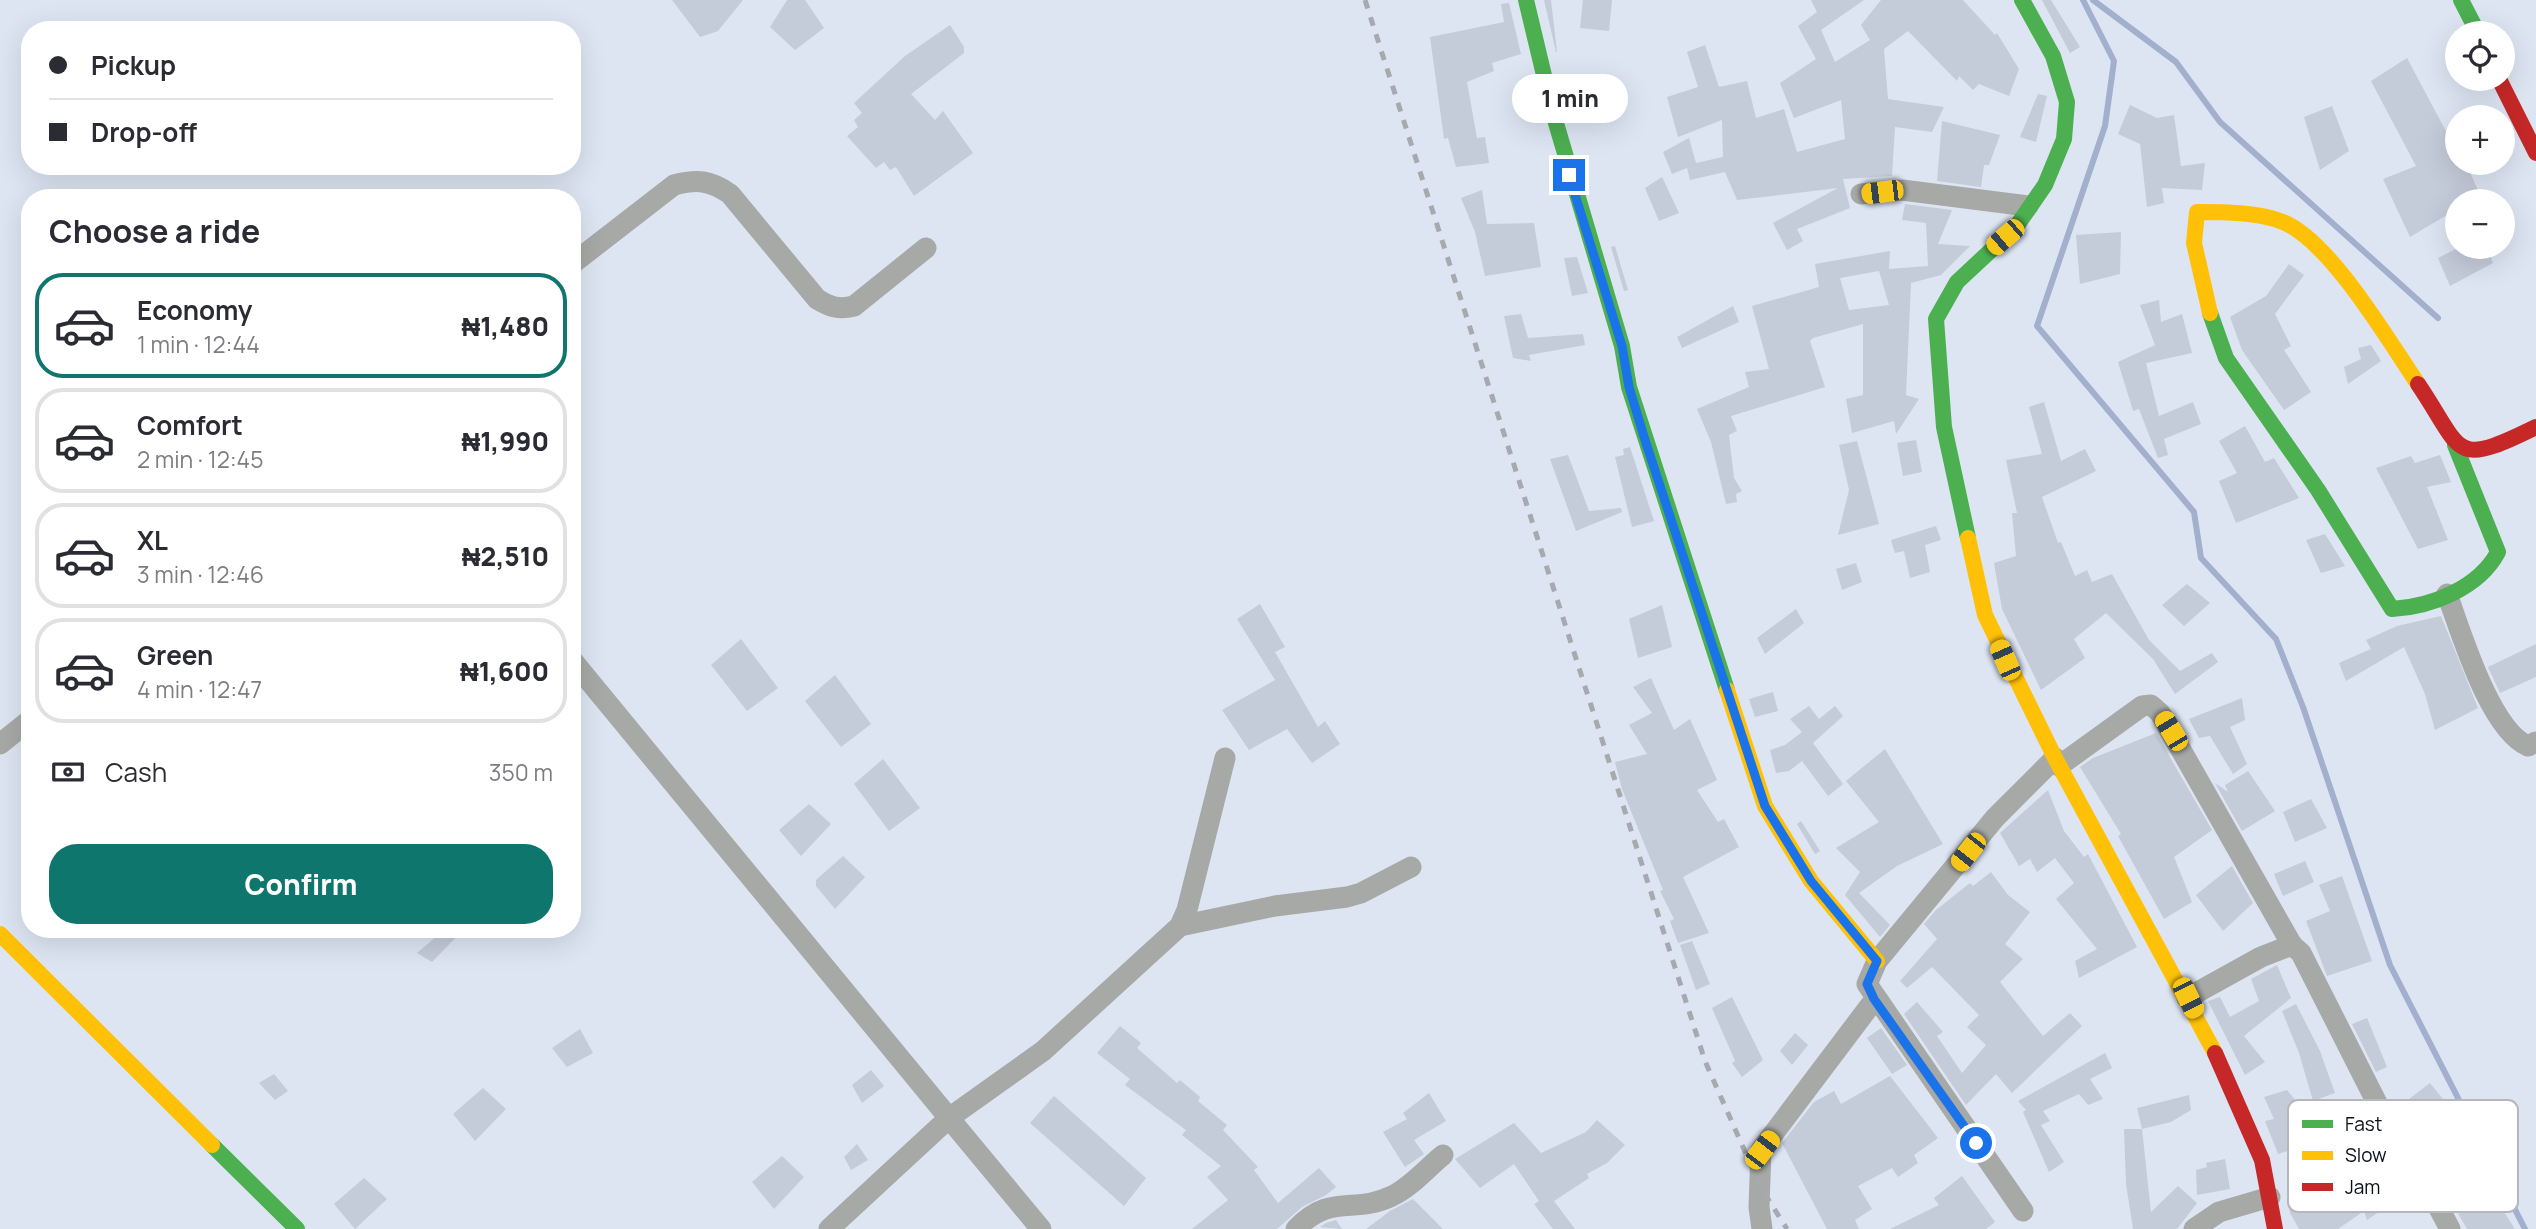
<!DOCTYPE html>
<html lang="en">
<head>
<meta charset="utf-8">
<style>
	:root { --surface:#fff; --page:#f7f7f7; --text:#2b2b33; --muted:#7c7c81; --line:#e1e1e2; --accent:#0f766e }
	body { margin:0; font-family:Manrope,sans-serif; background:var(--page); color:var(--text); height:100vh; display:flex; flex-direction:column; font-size:26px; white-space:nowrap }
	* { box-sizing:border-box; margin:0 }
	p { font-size:23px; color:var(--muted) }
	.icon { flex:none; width:38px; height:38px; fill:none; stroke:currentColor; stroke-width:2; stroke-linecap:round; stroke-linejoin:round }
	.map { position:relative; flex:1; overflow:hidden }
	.sheet { position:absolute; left:21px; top:189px; width:560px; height:749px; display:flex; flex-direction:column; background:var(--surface); border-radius:28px; box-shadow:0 7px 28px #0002 }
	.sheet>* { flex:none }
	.guide { position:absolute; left:21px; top:21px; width:560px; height:154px; border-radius:28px; box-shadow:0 7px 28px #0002; display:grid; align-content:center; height:154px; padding:0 28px; background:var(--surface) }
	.fabs { position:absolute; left:2445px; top:21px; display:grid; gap:14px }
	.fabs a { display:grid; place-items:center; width:70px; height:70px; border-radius:50%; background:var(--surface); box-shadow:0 7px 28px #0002; font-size:35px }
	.end { position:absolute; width:32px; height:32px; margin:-16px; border:9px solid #1a73e8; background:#fff; box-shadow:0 0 0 4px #fff }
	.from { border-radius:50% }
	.bubble { position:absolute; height:49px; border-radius:24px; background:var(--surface); box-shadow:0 7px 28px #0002; font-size:23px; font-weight:800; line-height:49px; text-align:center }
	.car { position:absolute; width:21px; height:42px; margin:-21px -10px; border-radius:9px; box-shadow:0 0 5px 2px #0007; background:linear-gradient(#f5c518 24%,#345 0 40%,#f5c518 0 76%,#345 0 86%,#f5c518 0) }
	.guide b { display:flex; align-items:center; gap:24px; height:66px; font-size:26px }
	.guide b+b { border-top:2px solid var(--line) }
	.guide i { width:18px; height:18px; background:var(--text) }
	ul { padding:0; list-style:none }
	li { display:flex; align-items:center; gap:21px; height:105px; margin:0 14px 10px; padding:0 14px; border:4px solid var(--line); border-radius:28px }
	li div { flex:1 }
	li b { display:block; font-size:26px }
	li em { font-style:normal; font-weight:800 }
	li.active { border-color:var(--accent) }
	li>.icon { width:63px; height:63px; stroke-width:1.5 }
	h2 { padding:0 28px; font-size:32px; line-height:84px }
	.pay { display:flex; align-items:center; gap:18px; height:77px; padding:0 28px; font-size:26px }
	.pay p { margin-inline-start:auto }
	.action { display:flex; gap:14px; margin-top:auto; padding:14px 28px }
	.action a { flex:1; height:80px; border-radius:28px; background:var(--accent); color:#fff; font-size:28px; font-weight:800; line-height:80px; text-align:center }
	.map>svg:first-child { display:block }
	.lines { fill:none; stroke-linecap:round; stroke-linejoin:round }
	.stream { stroke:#a2b0ce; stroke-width:6 }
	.building { fill:#c4cbd9; fill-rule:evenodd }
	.street { stroke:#a7a9a7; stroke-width:21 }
	.fast { stroke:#4caf50; stroke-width:16 }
	.slow { stroke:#ffc107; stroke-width:16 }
	.jam { stroke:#c62828; stroke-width:16 }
	.rail { stroke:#a6aaaf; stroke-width:5; stroke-dasharray:9 9; stroke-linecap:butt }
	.route { stroke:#1a73e8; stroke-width:9 }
	.key { fill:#fff; stroke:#b6b7ba; stroke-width:2 }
	.key-label { font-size:19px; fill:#0a101a }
</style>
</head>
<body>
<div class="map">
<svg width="2536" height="1229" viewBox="0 0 2536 1229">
	<rect width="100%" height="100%" fill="#dde5f3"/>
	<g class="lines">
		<g class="stream">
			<path d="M2083 0 2114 61 2105 126 2037 326 2194 512 2201 558 2276 639 2303 707 2390 965 2525 1229"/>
			<path d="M2093 0 2176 62 2220 122 2438 318"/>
		</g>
	</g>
	<g class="building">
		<path d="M672 0H743L718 31 700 37Z"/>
		<path d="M787 0H805L824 28 795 50 770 27Z"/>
		<path d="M1544 0H1551L1557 52H1556Z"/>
		<path d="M1583 0H1612L1609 31 1580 28Z"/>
		<path d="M1811 0H1864L1821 30 1835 62 1870 40 1861 25 1881 0H1963L1995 35 1997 33 2019 69 2009 96 1979 84 1973 90 1959 76 1957 81 1908 31 1884 49 1888 99 1944 107 1932 132 1895 127 1892 176 1843 179 1850 208 1797 229 1803 241 1787 250 1773 223 1838 188 1737 200 1725 172 1690 180 1687 168 1672 174 1663 152 1689 138 1696 163 1723 157 1722 120 1678 137 1667 97 1698 87 1687 52 1705 45 1719 87 1747 81 1756 118 1784 109 1797 152 1845 139 1841 100 1794 118 1780 83 1816 59 1798 26 1817 12Z"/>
		<path d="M2042 0H2051L2080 47 2070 53Z"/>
		<path d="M1509 3 1521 54 1492 63 1494 71 1467 82 1477 138 1485 137 1489 163 1456 167 1448 138 1444 139 1430 37 1504 22 1501 4Z"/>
		<path d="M950 25 964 47V53L911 94 935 120 943 111 973 153 914 196 896 167 890 170 884 162 876 168 847 136 858 127 854 120 862 113 854 103 905 56Z"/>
		<path d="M2407 58 2457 152V163H2466L2480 195 2470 201H2457V209L2410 237 2383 179 2416 166 2371 81Z"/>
		<path d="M2038 94 2047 96 2036 142 2020 137Z"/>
		<path d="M2130 105 2157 118 2174 115 2181 166 2205 163 2202 190 2162 188 2164 203 2147 207 2140 144 2118 134Z"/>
		<path d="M2332 106 2349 151 2320 170 2304 117Z"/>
		<path d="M1942 121 2000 135 1989 165H1984L1981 187 1937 181Z"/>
		<path d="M1662 177 1679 213 1659 221 1645 188Z"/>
		<path d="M1482 190 1487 224 1534 223 1541 267 1485 276 1475 232 1461 198Z"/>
		<path d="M1905 204 1952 210 1938 244 1970 246 1941 275 1911 283 1906 395 1919 399 1896 434 1894 421 1852 433 1846 399 1863 395V324L1813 338 1810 341 1825 387 1731 416 1737 431 1729 435 1734 478 1742 491 1736 494 1737 502 1726 504 1711 442 1697 409 1749 387 1745 372 1769 369 1752 306 1819 287 1815 264 1890 251 1889 269 1928 266 1926 223 1902 220ZM1879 271 1889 305 1849 310 1840 278Z"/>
		<path d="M2121 232 2120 274 2080 284 2076 235Z"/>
		<path d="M1615 246 1628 290 1624 291 1611 247Z"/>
		<path d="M2460 247H2487L2493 263 2450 286 2438 258Z"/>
		<path d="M1577 257 1588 293 1572 296 1564 258Z"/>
		<path d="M2289 264 2304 275 2275 314 2291 346 2284 350 2311 392 2284 410 2242 350 2230 317 2266 296Z"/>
		<path d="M2159 300 2161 322 2182 314 2192 353 2146 363 2159 416 2193 402 2201 424 2164 439 2168 455 2158 458 2139 409 2133 411 2118 362 2155 345 2140 305Z"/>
		<path d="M1733 306 1739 322 1682 348 1677 337Z"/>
		<path d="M1521 314 1528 338 1583 334 1585 345 1529 355 1531 361 1513 358 1504 316Z"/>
		<path d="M2371 345 2381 361 2348 384 2344 367 2361 359 2358 348Z"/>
		<path d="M2044 402 2061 461 2085 449 2096 471 2042 497 2058 543 2061 542 2075 576 2087 570 2092 582 2112 574 2149 640 2180 671 2212 653 2218 662 2175 694 2153 659 2106 613 2074 639 2085 658 2041 690 2002 609 1994 563 2016 556 2012 513H2017L2006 460 2042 454 2029 407Z"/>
		<path d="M2245 426 2265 462 2274 458 2299 498 2236 523 2219 481 2237 473 2219 441Z"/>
		<path d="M1916 440 1922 472 1903 476 1897 443Z"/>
		<path d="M1857 441 1879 524 1838 535 1849 490 1839 445Z"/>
		<path d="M1630 447 1654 521 1632 527 1615 457 1624 455 1623 449Z"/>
		<path d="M1568 455 1589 511 1621 508 1622 512 1576 531 1550 459Z"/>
		<path d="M2440 455 2451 482 2427 487 2448 540 2418 549 2376 468 2411 456 2415 463Z"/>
		<path d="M1936 526 1941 540 1925 545 1930 572 1910 578 1904 551 1895 553 1891 540Z"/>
		<path d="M2325 534 2345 566 2321 573 2306 540Z"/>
		<path d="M1856 563 1862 582 1842 590 1836 569Z"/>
		<path d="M2187 584 2210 603 2184 626 2162 605Z"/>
		<path d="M1260 604 1285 647 1275 652 1318 727 1325 721 1340 744 1312 763 1287 729 1249 750 1222 710 1275 680 1237 619Z"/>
		<path d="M1662 605 1672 647 1638 658 1629 619Z"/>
		<path d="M1796 609 1804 623 1765 654 1757 638Z"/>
		<path d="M2441 616 2478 708 2435 730 2425 694 2404 647 2346 681 2339 663 2371 649 2366 640 2397 626Z"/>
		<path d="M741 639 778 688 747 711 711 665Z"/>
		<path d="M2536 644V677L2500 693 2488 667Z"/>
		<path d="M835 675 871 724 841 747 805 701Z"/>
		<path d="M1651 678 1674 730 1690 719 1717 780 1697 790 1718 822 1724 819 1739 847 1683 877 1709 933 1678 943 1670 921 1674 919 1660 891 1663 890 1622 789 1615 762 1647 754 1629 725 1652 713 1633 687Z"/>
		<path d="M1773 692 1778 711 1755 717 1749 699Z"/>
		<path d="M2242 698 2245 720 2230 727 2247 764 2233 774 2210 736 2199 738 2189 719Z"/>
		<path d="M1809 706 1819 719 1835 706 1843 716 1813 743 1843 784 1828 796 1802 761 1789 771 1776 773 1770 750 1785 745 1802 732 1790 719Z"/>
		<path d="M2156 733 2212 830 2174 857 2192 902 2164 919 2118 836 2121 834 2080 767 2093 758Z"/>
		<path d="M1885 749 1943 844 1897 866 1859 893 1890 925 1880 937 1845 895 1860 872 1836 848 1879 822 1846 781Z"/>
		<path d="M883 759 920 808 889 831 854 784Z"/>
		<path d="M2248 771 2275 811 2242 831 2215 783 2228 792 2225 785Z"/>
		<path d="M2048 790 2064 831 2084 857 2088 854 2137 947 2079 978 2075 961 2097 949 2056 899 2074 883 2055 858 2037 872 2030 859 2019 866 2000 833Z"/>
		<path d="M2311 799 2327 828 2295 842 2283 812Z"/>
		<path d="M809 804 831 824 801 856 779 830Z"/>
		<path d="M1801 821 1820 851 1815 854 1797 824Z"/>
		<path d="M843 856 865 877 835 909 816 886V880Z"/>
		<path d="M2305 861 2314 882 2283 896 2274 874Z"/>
		<path d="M2232 866 2253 903 2223 931 2196 895Z"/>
		<path d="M1991 872 2008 895 2030 912 2005 944 2023 959 2000 982 2043 1036 2070 1013 2082 1026 2012 1093 1996 1074 1966 1105 1904 1014 1917 1002 1943 1032 1937 1036 1962 1073 1986 1045 1967 1027 1979 1015 1932 967 1907 988 1900 981 1937 939 1924 924 1936 910 1970 883 1973 886Z"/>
		<path d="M2342 876 2372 961 2327 976 2306 921 2330 911 2319 885Z"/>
		<path d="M445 929H464L432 962 417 953Z"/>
		<path d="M1692 941 1710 984 1696 990 1680 945Z"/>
		<path d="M2277 965 2291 998 2244 1036 2265 1062 2245 1075 2208 1001 2220 997 2230 1017 2259 1001 2251 979Z"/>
		<path d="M1732 997 1763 1060 1742 1077 1732 1063 1735 1061 1712 1008Z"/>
		<path d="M2296 1004 2320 1051 2335 1093 2313 1101 2299 1053 2282 1011Z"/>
		<path d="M2367 1018 2387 1067 2376 1072 2352 1024Z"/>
		<path d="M1120 1026 1141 1043 1137 1048 1177 1083 1180 1080 1200 1097 1198 1101 1227 1125 1223 1130 1258 1167 1254 1170 1278 1203 1319 1168 1336 1187 1326 1195 1302 1207 1277 1229H1192L1228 1200 1207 1177 1221 1166 1182 1135 1186 1130 1125 1085 1130 1079 1097 1053Z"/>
		<path d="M1881 1028 1907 1065 1892 1074 1867 1038Z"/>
		<path d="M580 1029 593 1053 567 1067 552 1048Z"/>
		<path d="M1795 1033 1808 1045 1792 1065 1780 1051Z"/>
		<path d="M2105 1053 2112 1068 2090 1079 2103 1099 2088 1105 2079 1094 2043 1111 2050 1121 2041 1125 2064 1162 2049 1172 2023 1112 2026 1110 2018 1101Z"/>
		<path d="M871 1070 884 1086 862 1103 852 1085Z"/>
		<path d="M274 1074 288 1091 275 1100 259 1083Z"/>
		<path d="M1890 1076 1938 1138 1914 1155 1918 1163 1898 1177 1892 1168 1858 1186 1872 1209 1855 1220 1859 1229H1827L1782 1143 1814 1102 1834 1091 1841 1104Z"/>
		<path d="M2430 1083 2458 1118 2455 1120 2469 1139 2466 1141 2491 1184 2487 1186 2515 1229H2467L2443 1187 2450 1183 2396 1109Z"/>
		<path d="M483 1088 506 1109 475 1141 453 1114Z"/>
		<path d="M2287 1090 2304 1111 2311 1139 2321 1132 2326 1138 2323 1131 2349 1114 2358 1119 2361 1134 2327 1155 2348 1200 2385 1170 2395 1201 2367 1220 2364 1211 2338 1229H2299L2290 1213 2287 1200 2312 1184 2293 1149 2278 1154 2265 1121 2274 1119 2264 1097Z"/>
		<path d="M1429 1093 1446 1121 1414 1140 1424 1154 1405 1167 1383 1132 1407 1119 1403 1113Z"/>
		<path d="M2189 1095 2191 1110 2171 1122 2142 1129 2137 1108Z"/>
		<path d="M1054 1096 1146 1178 1124 1206 1030 1123Z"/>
		<path d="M1597 1120 1625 1145 1607 1163 1587 1174 1589 1178 1554 1201 1575 1229H1553L1534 1204 1539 1201 1514 1164 1480 1188 1455 1159 1514 1123 1541 1153 1586 1132Z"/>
		<path d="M2124 1129H2142L2151 1212 2178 1186 2197 1203 2177 1229H2133L2126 1184Z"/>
		<path d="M857 1144 868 1160 851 1170 844 1157Z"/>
		<path d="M782 1156 804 1177 774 1209 752 1182Z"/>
		<path d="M2225 1159 2230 1189 2197 1195 2196 1170 2207 1167 2206 1163Z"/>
		<path d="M1962 1176 1995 1222 1986 1229H1890L1939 1205 1934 1198Z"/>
		<path d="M364 1178 387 1199 355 1229 334 1204Z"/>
		<path d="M1413 1199 1443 1229H1366L1390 1211Z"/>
		<path d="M1336 1220 1342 1229 1320 1227 1326 1223Z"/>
	</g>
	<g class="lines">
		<g class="street">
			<path d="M1861 194 1902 190 2028 206"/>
			<path d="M572 264 674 185C697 179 710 180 730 194L817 299C830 307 839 310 854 306L926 248"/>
			<path d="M2447 594C2461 632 2490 730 2528 746L2536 742"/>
			<path d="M572 660 949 1118 829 1229"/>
			<path d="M0 744 30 720"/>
			<path d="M2059 766 2142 706 2151 705 2160 713 2292 945"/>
			<path d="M1180 926 1275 906 1347 897 1361 893 1411 867"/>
			<path d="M2187 998 2261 957 2292 945 2301 953 2381 1111 2407 1148 2450 1229"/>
			<path d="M2023 1211 1867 984 1877 961 1995 818 2055 758"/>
			<path d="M1041 1229 949 1118 1043 1051 1180 926 1187 910 1225 758"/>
			<path d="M1296 1229C1332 1192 1353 1215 1392 1196 1410 1188 1427 1168 1443 1155"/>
			<path d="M1762 1229 1759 1207 1761 1150 1875 999"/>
			<path d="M2194 1229 2219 1212 2270 1197"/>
		</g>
		<g class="fast">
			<path d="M1526 0 1553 113 1622 346 1629 387 1727 690"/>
			<path d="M2461 0 2478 33"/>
			<path d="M2210 313 2226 358 2318 490 2392 609C2431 607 2479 588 2498 552L2455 445"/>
			<path d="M1968 538 1944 427 1936 319 1957 282 2016 227 2045 185 2064 139 2067 102 2053 56 2022 0"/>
			<path d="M212 1145 297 1229"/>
		</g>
		<g class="slow">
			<path d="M2210 313 2194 243 2197 212C2224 212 2258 212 2283 222 2331 242 2388 340 2418 384"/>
			<path d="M1968 538 1985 615 2055 758 2215 1053"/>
			<path d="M1727 690 1765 806 1811 881 1877 961"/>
			<path d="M0 934 212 1145"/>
		</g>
		<g class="jam">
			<path d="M2499 79 2536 153"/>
			<path d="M2418 384C2464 452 2451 469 2536 427"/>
			<path d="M2215 1053 2262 1160 2275 1229"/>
		</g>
		<path class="rail" d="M1365 0 1705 1061 1761 1188 1787 1229"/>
	</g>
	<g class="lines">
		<path class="route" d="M1569 175 1622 346 1629 387 1645 440 1765 806 1811 881 1877 961 1867 984 1874 999 1976 1143"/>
	</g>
	<rect x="2288" y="1100" width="230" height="112" rx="10" class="key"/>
	<rect x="2302" y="1120" width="31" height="8" fill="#4caf50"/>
	<rect x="2302" y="1151" width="31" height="9" fill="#ffc107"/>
	<rect x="2302" y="1183" width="31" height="8" fill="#c62828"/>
	<g class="key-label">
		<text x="2345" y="1131">Fast</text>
		<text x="2345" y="1162">Slow</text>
		<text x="2345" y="1194">Jam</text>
	</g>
</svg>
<div class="fabs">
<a><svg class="icon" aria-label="locate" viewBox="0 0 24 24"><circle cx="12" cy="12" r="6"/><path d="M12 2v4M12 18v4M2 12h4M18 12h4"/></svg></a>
<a>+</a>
<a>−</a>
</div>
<i class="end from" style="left:1976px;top:1143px"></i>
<i class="end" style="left:1569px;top:175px"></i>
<div class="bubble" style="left:1512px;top:74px;width:116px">1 min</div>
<i class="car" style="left:1882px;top:192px;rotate:263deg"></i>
<i class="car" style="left:2005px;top:237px;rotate:229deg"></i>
<i class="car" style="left:2005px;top:660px;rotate:336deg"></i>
<i class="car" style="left:2171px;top:731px;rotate:329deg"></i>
<i class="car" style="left:1968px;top:852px;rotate:218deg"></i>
<i class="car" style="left:2188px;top:998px;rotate:154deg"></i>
<i class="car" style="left:1762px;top:1150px;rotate:37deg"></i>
<div class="guide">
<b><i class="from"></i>Pickup</b>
<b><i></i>Drop-off</b>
</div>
<section class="sheet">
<h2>Choose a ride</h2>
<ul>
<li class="active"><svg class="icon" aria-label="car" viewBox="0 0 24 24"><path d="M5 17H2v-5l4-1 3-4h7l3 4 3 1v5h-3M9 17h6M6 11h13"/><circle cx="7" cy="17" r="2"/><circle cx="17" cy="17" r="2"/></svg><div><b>Economy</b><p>1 min · 12:44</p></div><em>₦1,480</em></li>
<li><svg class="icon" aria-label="car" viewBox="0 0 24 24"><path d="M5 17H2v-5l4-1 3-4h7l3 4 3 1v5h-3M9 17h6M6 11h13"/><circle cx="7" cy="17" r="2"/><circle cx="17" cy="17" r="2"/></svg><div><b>Comfort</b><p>2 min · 12:45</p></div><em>₦1,990</em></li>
<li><svg class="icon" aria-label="car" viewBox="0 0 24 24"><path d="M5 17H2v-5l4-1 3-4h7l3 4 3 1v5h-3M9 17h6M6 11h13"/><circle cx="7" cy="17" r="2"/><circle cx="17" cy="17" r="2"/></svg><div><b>XL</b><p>3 min · 12:46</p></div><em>₦2,510</em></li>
<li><svg class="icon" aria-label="car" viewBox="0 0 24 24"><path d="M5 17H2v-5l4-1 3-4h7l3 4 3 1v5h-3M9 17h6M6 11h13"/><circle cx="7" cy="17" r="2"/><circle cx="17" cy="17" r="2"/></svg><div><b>Green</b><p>4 min · 12:47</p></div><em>₦1,600</em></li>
</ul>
<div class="pay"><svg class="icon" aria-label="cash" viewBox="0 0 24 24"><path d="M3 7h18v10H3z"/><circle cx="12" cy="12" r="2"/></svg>Cash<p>350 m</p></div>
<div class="action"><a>Confirm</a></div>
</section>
</div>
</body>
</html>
